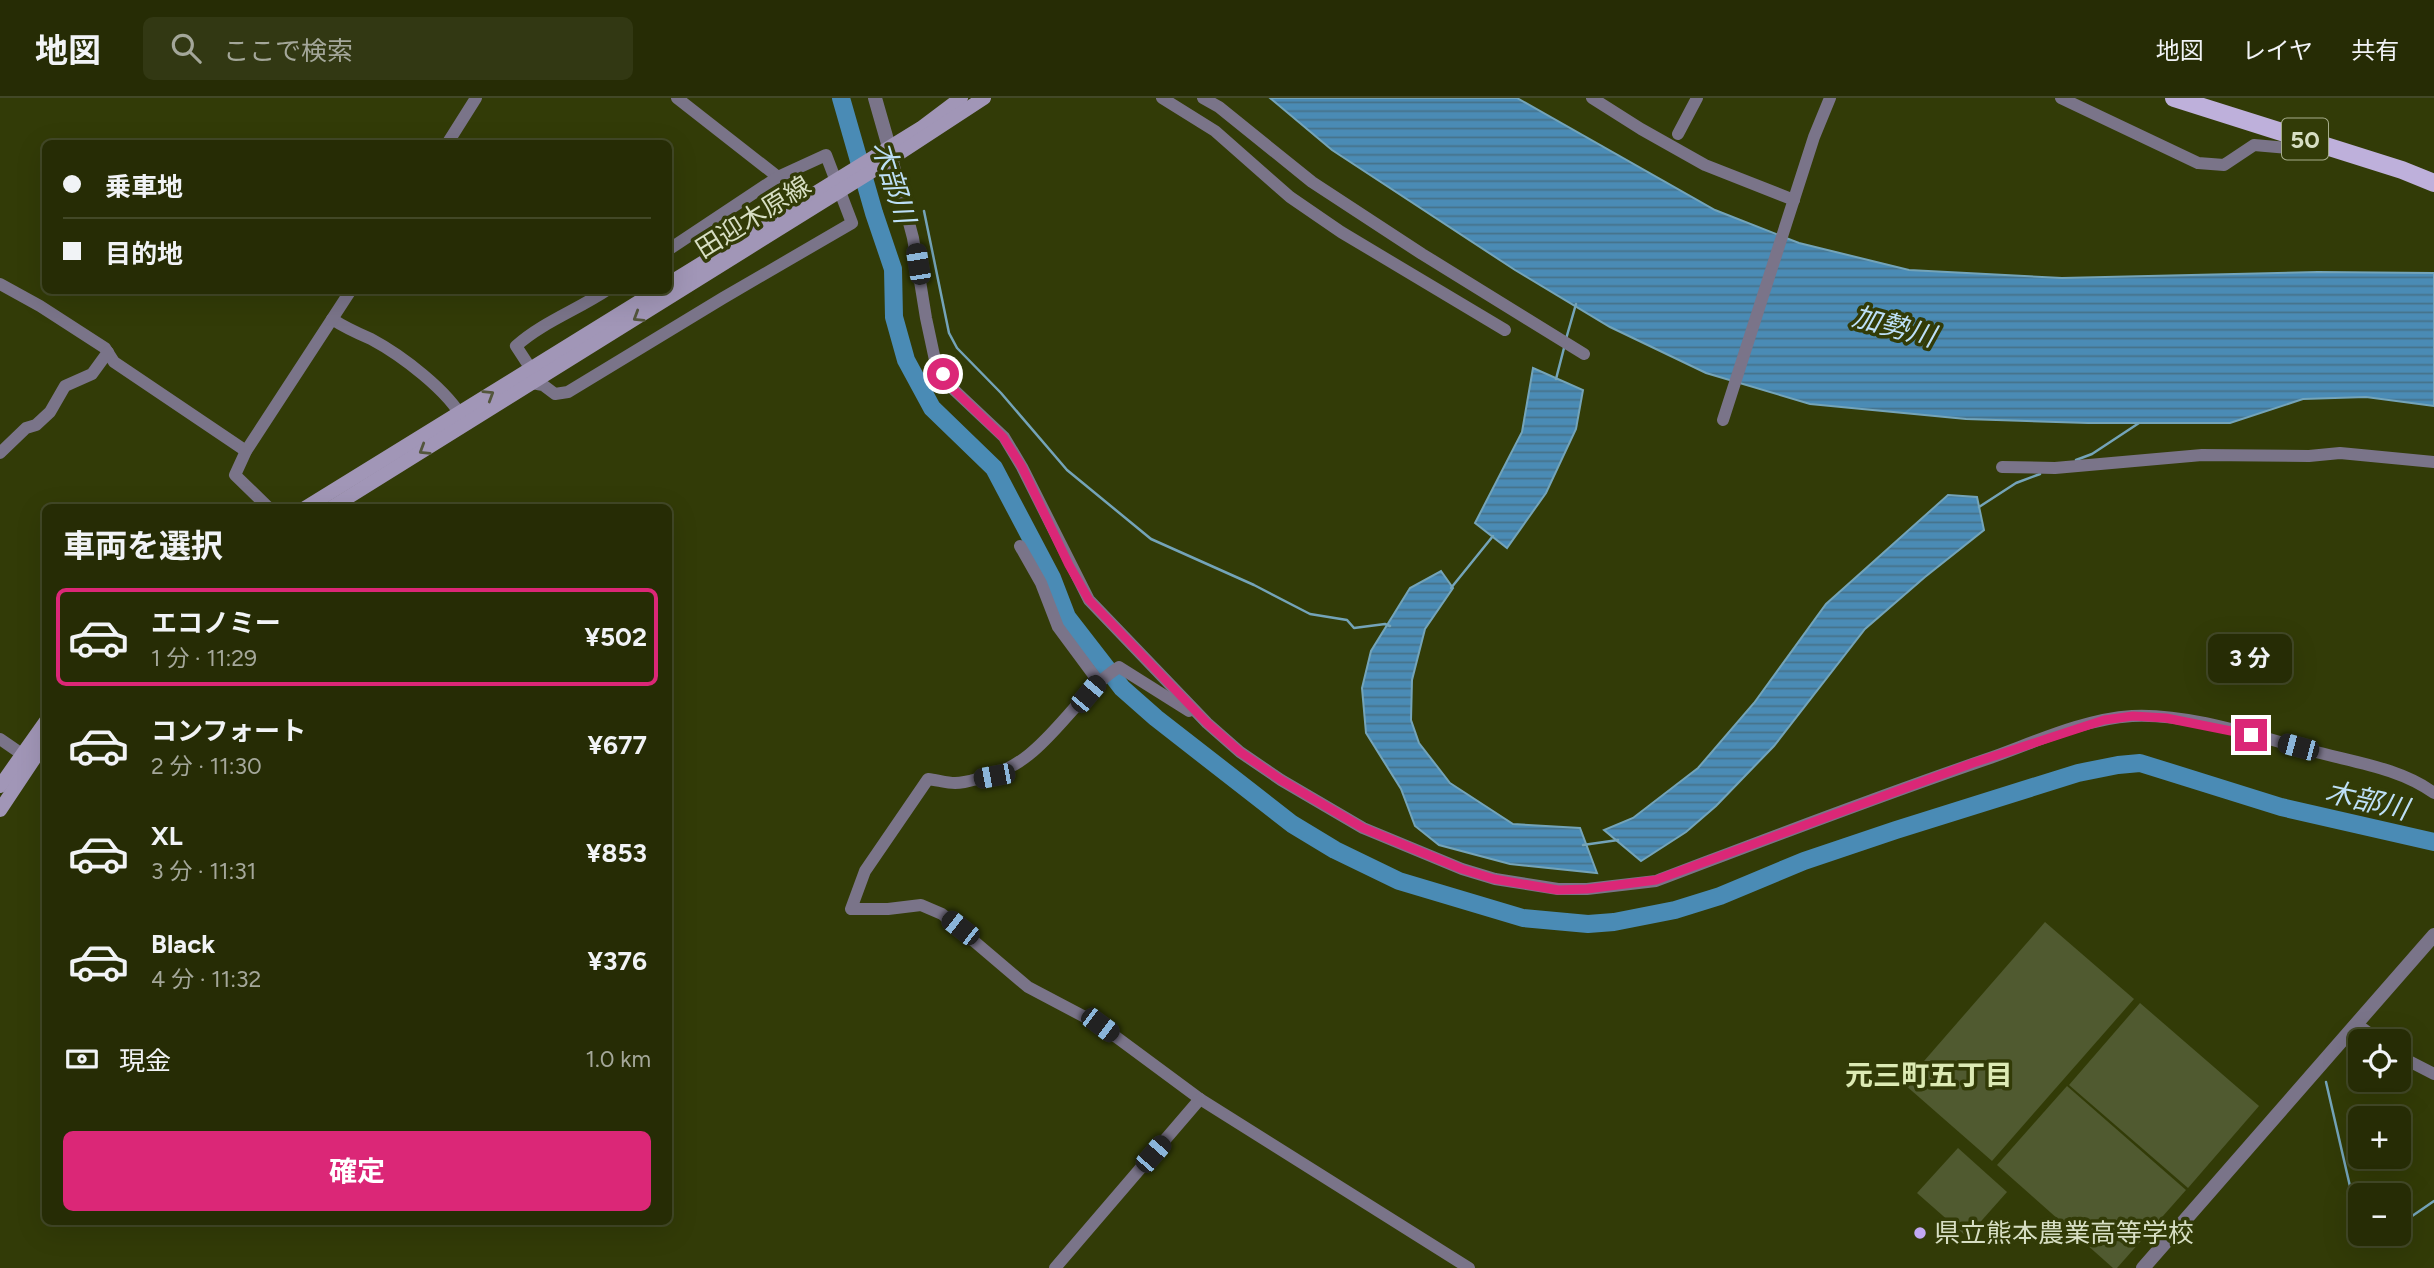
<!DOCTYPE html>
<html lang="ja">
<head>
<meta charset="utf-8">
<style>
	:root { --surface:#262c05; --page:#323813; --text:#f1f3f6; --muted:#a4a79a; --line:#424827; --accent:#db2777 }
	body { margin:0; font-family:Figtree,"Noto Sans JP",sans-serif; background:var(--page); color:var(--text); height:100vh; display:flex; flex-direction:column; font-size:26px; white-space:nowrap }
	* { box-sizing:border-box; margin:0 }
	p { font-size:23px; color:var(--muted) }
	.icon { flex:none; width:38px; height:38px; fill:none; stroke:currentColor; stroke-width:2; stroke-linecap:round; stroke-linejoin:round }
	.map { position:relative; flex:1; overflow:hidden }
	.side { position:absolute; left:42px; top:406px; width:630px; height:721px; display:flex; flex-direction:column; background:var(--surface); border-radius:10px; box-shadow:0 7px 28px #0002,0 0 0 2px var(--line) }
	.side>* { flex:none }
	.top-card { position:absolute; left:42px; top:42px; width:630px; height:154px; border-radius:10px; box-shadow:0 7px 28px #0002,0 0 0 2px var(--line); display:grid; align-content:center; height:154px; padding:0 21px; background:var(--surface) }
	.fabs { position:absolute; left:2348px; top:931px; display:grid; gap:14px }
	.fabs a { display:grid; place-items:center; width:63px; height:63px; border-radius:10px; background:var(--surface); box-shadow:0 7px 28px #0002,0 0 0 2px var(--line); font-size:35px }
	.end { position:absolute; width:32px; height:32px; margin:-16px; border:9px solid #db2777; background:#fff; box-shadow:0 0 0 4px #fff }
	.from { border-radius:50% }
	.bubble { position:absolute; height:49px; border-radius:10px; background:var(--surface); box-shadow:0 7px 28px #0002,0 0 0 2px var(--line); font-size:23px; font-weight:700; line-height:49px; text-align:center }
	.car { position:absolute; width:21px; height:42px; margin:-21px -10px; border-radius:9px; box-shadow:0 0 5px 2px #0007; background:linear-gradient(#222 24%,#8ab4d8 0 40%,#222 0 76%,#8ab4d8 0 86%,#222 0) }
	.top-card b { display:flex; align-items:center; gap:24px; height:66px; font-size:26px }
	.top-card b+b { border-top:2px solid var(--line) }
	.top-card i { width:18px; height:18px; background:var(--text) }
	ul { padding:0; list-style:none }
	li { display:flex; align-items:center; gap:21px; height:98px; margin:0 14px 10px; padding:0 7px; border:4px solid transparent; border-radius:10px }
	li div { flex:1 }
	li b { display:block; font-size:26px }
	li em { font-style:normal; font-weight:700 }
	li.selected { border-color:var(--accent) }
	li>.icon { width:63px; height:63px; stroke-width:1.5 }
	h2 { padding:0 21px; font-size:32px; line-height:84px }
	.pay { display:flex; align-items:center; gap:18px; height:77px; padding:0 21px; font-size:26px }
	.pay p { margin-inline-start:auto }
	.action { display:flex; gap:14px; margin-top:auto; padding:14px 21px }
	.action a { flex:1; height:80px; border-radius:10px; background:var(--accent); color:#fff; font-size:28px; font-weight:700; line-height:80px; text-align:center }
	header { display:flex; align-items:center; gap:42px; box-sizing:border-box; height:98px; padding:0 35px; background:var(--surface); border-bottom:2px solid var(--line) }
	header strong { font-size:33px }
	nav { display:flex; gap:38px; margin-inline-start:auto; font-size:24px }
	.search { width:490px; height:63px; background:var(--page); display:flex; align-items:center; gap:18px; box-sizing:border-box; padding:0 24px; border-radius:10px; color:var(--muted); font-size:26px }
	.map>svg:first-child { display:block }
	.green { fill:#505a30 }
	.water { fill:url(#water-rules); stroke:#74a4b9; stroke-width:2 }
	.lines { fill:none; stroke-linecap:round; stroke-linejoin:round }
	.stream { stroke:#74a4b9; stroke-width:2.5 }
	.river { stroke:#4a8bb5; stroke-width:18 }
	.minor { stroke:#7a7489; stroke-width:12 }
	.tertiary { stroke:#7a7489; stroke-width:14 }
	.secondary { stroke:#a196b7; stroke-width:14 }
	.primary { stroke:#beb0db; stroke-width:18 }
	.oneway { stroke:#53563c }
	.route { stroke:#db2777; stroke-width:9 }
	.poi-dot { fill:#c2a8f3; stroke:#323b07; stroke-width:2.5 }
	.labels { text-anchor:middle; dominant-baseline:central; stroke-width:7; stroke-linejoin:round; paint-order:stroke }
	.shield { fill:#323b07; stroke:#a6ad8b; stroke-width:2 }
	.shield-label { font-size:24px; font-weight:bold; fill:#d7dec3 }
	.street-label { font-size:26px; fill:#d7dec3; stroke:#323b07 }
	.poi-label { font-size:26px; fill:#d7dec3; stroke:#323b07; text-anchor:start }
	.water-label { font-size:28px; font-style:italic; fill:#bddff7; stroke:#323b07 }
	.neighbourhood-label { font-size:28px; font-weight:bold; fill:#dceab4; stroke:#323b07 }
</style>
</head>
<body>
<header>
<strong>地図</strong>
<div class="search"><svg class="icon" aria-label="search" viewBox="0 0 24 24"><circle cx="10" cy="10" r="6"/><path d="M15 15l6 6"/></svg>ここで検索</div>
<nav><a>地図</a><a>レイヤ</a><a>共有</a></nav>
</header>
<div class="map">
<svg width="2434" height="1170" viewBox="0 0 2434 1170">
	<defs>
		<pattern id="water-rules" width="6" height="5" patternUnits="userSpaceOnUse" patternTransform="scale(1.75)"><rect width="6" height="5" fill="#4a8bb5"/><path d="M0 2.5h6" fill="none" stroke="#46728a"/></pattern>
	</defs>
	<rect width="100%" height="100%" fill="#323b07"/>
	<g class="green">
		<path d="M2045 824 2134 901 1992 1063 1904 986Z"/>
		<path d="M2140 905 2259 1008 2188 1090 2069 987Z"/>
		<path d="M2067 988 2186 1092 2117 1170H2113L1997 1067Z"/>
		<path d="M1958 1050 2007 1094 1967 1139 1917 1095Z"/>
	</g>
	<g class="water">
		<path d="M1270 0H1517L1715 112 1799 145 1909 172 2062 180 2318 174 2434 175V308L2366 299 2303 301 2230 325H2088L1966 321 1810 306 1706 275 1610 229 1515 172 1332 52Z"/>
		<path d="M1533 270 1583 292 1576 331 1546 395 1507 450 1475 425 1522 334Z"/>
		<path d="M1948 397 1977 399 1984 432 1925 479 1865 531 1774 648 1716 708 1686 734 1641 763 1604 732 1633 720 1698 670 1754 605 1826 506Z"/>
		<path d="M1441 473 1453 490 1425 531 1412 582 1411 622 1419 645 1450 685 1513 726 1580 730 1597 775 1510 766 1439 747 1415 728 1401 691 1366 635 1362 590 1371 553 1410 490Z"/>
	</g>
	<g class="lines">
		<g class="stream">
			<path d="M924 113 949 235 957 250 1001 295 1067 372 1151 441 1254 487 1310 516 1347 522 1354 530 1385 526 1390 528"/>
			<path d="M1566 241 1576 206"/>
			<path d="M1556 281 1564 250"/>
			<path d="M2076 362 2092 356 2139 325"/>
			<path d="M1979 409 2016 385 2040 376"/>
			<path d="M1451 490 1493 438"/>
			<path d="M1583 747 1618 742"/>
			<path d="M2326 984 2352 1097 2361 1109"/>
			<path d="M2399 1127 2434 1103"/>
			<path d="M2380 1136 2387 1141 2392 1136"/>
		</g>
		<path class="river" d="M841 0 874 115 893 171 894 219 906 262 932 310 994 370 1052 480 1067 519 1122 590 1156 620 1292 726 1335 752 1399 783 1523 820 1588 826 1614 824 1675 812 1720 798 1804 763 1896 732 2078 675 2118 667 2140 665 2281 709 2434 744"/>
		<g class="minor">
			<path d="M677 0 778 79"/>
			<path d="M1162 0 1215 33 1290 99 1341 134 1505 232"/>
			<path d="M1203 0 1219 9 1312 84 1422 156 1584 256"/>
			<path d="M1592 0 1641 31 1705 67 1794 102"/>
			<path d="M2061 0 2198 65 2224 67 2254 47 2298 51 2309 43"/>
			<path d="M1678 36 1697 0"/>
			<path d="M447 46 476 0"/>
			<path d="M890 53 913 140 926 220 935 262 952 290 1004 339 1022 369 1089 502 1207 625 1240 654 1281 682 1363 730 1462 771 1495 781 1558 791H1587L1656 783C1767 741 1878 698 1990 660 2035 644 2084 621 2132 618 2187 615 2256 638 2309 652 2351 664 2398 669 2434 695"/>
			<path d="M0 186 40 208 105 250 114 264 246 353"/>
			<path d="M332 221C344 229 357 235 371 241 401 257 449 293 464 323"/>
			<path d="M531 271 516 248C543 224 577 212 607 192"/>
			<path d="M532 285 543 287 555 296 568 294 723 200 852 125 826 57 778 79 668 152"/>
			<path d="M1723 322 1814 39 1830 0"/>
			<path d="M0 355 26 330 36 327 50 314 65 288 92 276 108 254"/>
			<path d="M2002 369 2055 370 2202 357 2309 358 2340 355 2434 364"/>
			<path d="M269 410 235 377 246 353 351 192"/>
			<path d="M1020 448 1041 485 1058 529 1098 583"/>
			<path d="M1189 613 1119 569C1066 604 1045 668 977 681 970 683 962 685 955 685 947 685 937 682 928 681L865 773 851 811H888L921 807 942 816 1028 889 1100 927 1200 1001 1469 1170"/>
			<path d="M0 641 29 661"/>
			<path d="M2358 927 2380 943"/>
			<path d="M2399 958 2434 976"/>
			<path d="M1055 1170 1200 1001"/>
		</g>
		<g class="tertiary">
			<path d="M875 0 889 49"/>
			<path d="M2143 1170 2434 837"/>
		</g>
		<g class="secondary">
			<path d="M668 186 921 30 961 0"/>
			<path d="M305 410 658 192"/>
			<path d="M331 410 877 70 984 0"/>
			<path d="M0 688 46 623"/>
			<path d="M0 712 46 643"/>
		</g>
		<path class="primary" d="M2174 0 2402 72 2434 85"/>
	</g>
	<defs><path id="oneway-chevron" d="M-2-3.5L2.5 0L-2 3.5" fill="none" stroke-width="1.6" stroke-linecap="round" stroke-linejoin="round" transform="scale(1.75)"/></defs>
	<g class="oneway">
		<use href="#oneway-chevron" transform="translate(638 219) rotate(148)"/>
		<use href="#oneway-chevron" transform="translate(489 297) rotate(-32)"/>
		<use href="#oneway-chevron" transform="translate(424 352) rotate(148)"/>
	</g>
	<g class="lines">
		<path class="route" d="M943 276 952 290 1003 339 1022 369 1069 467 1089 502 1207 625 1240 654 1281 682 1363 730 1462 771 1494 781 1558 792 1587 791 1656 782 1973 665 2104 622 2133 618 2166 620 2251 637"/>
	</g>
	<circle class="poi-dot" cx="1920" cy="1135" r="7"/>
	<g class="labels">
		<rect class="shield" x="2282" y="20.5" width="46" height="41" rx="5"/>
		<g class="shield-label">
			<text x="2305" y="41">50</text>
		</g>
		<g class="street-label">
			<text transform="translate(753 119) rotate(-32)">田迎木原線</text>
		</g>
		<g class="poi-label">
			<text x="1934" y="1135">県立熊本農業高等学校</text>
		</g>
		<g class="water-label">
			<text transform="translate(894 84) rotate(73)">木部川</text>
			<text transform="translate(1894 228) rotate(15)">加勢川</text>
			<text transform="translate(2367 702) rotate(13)">木部川</text>
		</g>
		<g class="neighbourhood-label">
			<text x="1929" y="977">元三町五丁目</text>
		</g>
	</g>
</svg>
<div class="fabs">
<a><svg class="icon" aria-label="locate" viewBox="0 0 24 24"><circle cx="12" cy="12" r="6"/><path d="M12 2v4M12 18v4M2 12h4M18 12h4"/></svg></a>
<a>+</a>
<a>−</a>
</div>
<i class="end from" style="left:943px;top:276px"></i>
<i class="end" style="left:2251px;top:637px"></i>
<div class="bubble" style="left:2208px;top:536px;width:84px">3 分</div>
<i class="car" style="left:918px;top:166px;rotate:351deg"></i>
<i class="car" style="left:1088px;top:596px;rotate:40deg"></i>
<i class="car" style="left:2298px;top:649px;rotate:285deg"></i>
<i class="car" style="left:994px;top:678px;rotate:259deg"></i>
<i class="car" style="left:960px;top:830px;rotate:308deg"></i>
<i class="car" style="left:1100px;top:927px;rotate:127deg"></i>
<i class="car" style="left:1153px;top:1056px;rotate:41deg"></i>
<div class="top-card">
<b><i class="from"></i>乗車地</b>
<b><i></i>目的地</b>
</div>
<section class="side">
<h2>車両を選択</h2>
<ul>
<li class="selected"><svg class="icon" aria-label="car" viewBox="0 0 24 24"><path d="M5 17H2v-5l4-1 3-4h7l3 4 3 1v5h-3M9 17h6M6 11h13"/><circle cx="7" cy="17" r="2"/><circle cx="17" cy="17" r="2"/></svg><div><b>エコノミー</b><p>1 分 · 11:29</p></div><em>¥502</em></li>
<li><svg class="icon" aria-label="car" viewBox="0 0 24 24"><path d="M5 17H2v-5l4-1 3-4h7l3 4 3 1v5h-3M9 17h6M6 11h13"/><circle cx="7" cy="17" r="2"/><circle cx="17" cy="17" r="2"/></svg><div><b>コンフォート</b><p>2 分 · 11:30</p></div><em>¥677</em></li>
<li><svg class="icon" aria-label="car" viewBox="0 0 24 24"><path d="M5 17H2v-5l4-1 3-4h7l3 4 3 1v5h-3M9 17h6M6 11h13"/><circle cx="7" cy="17" r="2"/><circle cx="17" cy="17" r="2"/></svg><div><b>XL</b><p>3 分 · 11:31</p></div><em>¥853</em></li>
<li><svg class="icon" aria-label="car" viewBox="0 0 24 24"><path d="M5 17H2v-5l4-1 3-4h7l3 4 3 1v5h-3M9 17h6M6 11h13"/><circle cx="7" cy="17" r="2"/><circle cx="17" cy="17" r="2"/></svg><div><b>Black</b><p>4 分 · 11:32</p></div><em>¥376</em></li>
</ul>
<div class="pay"><svg class="icon" aria-label="cash" viewBox="0 0 24 24"><path d="M3 7h18v10H3z"/><circle cx="12" cy="12" r="2"/></svg>現金<p>1.0 km</p></div>
<div class="action"><a>確定</a></div>
</section>
</div>
</body>
</html>
